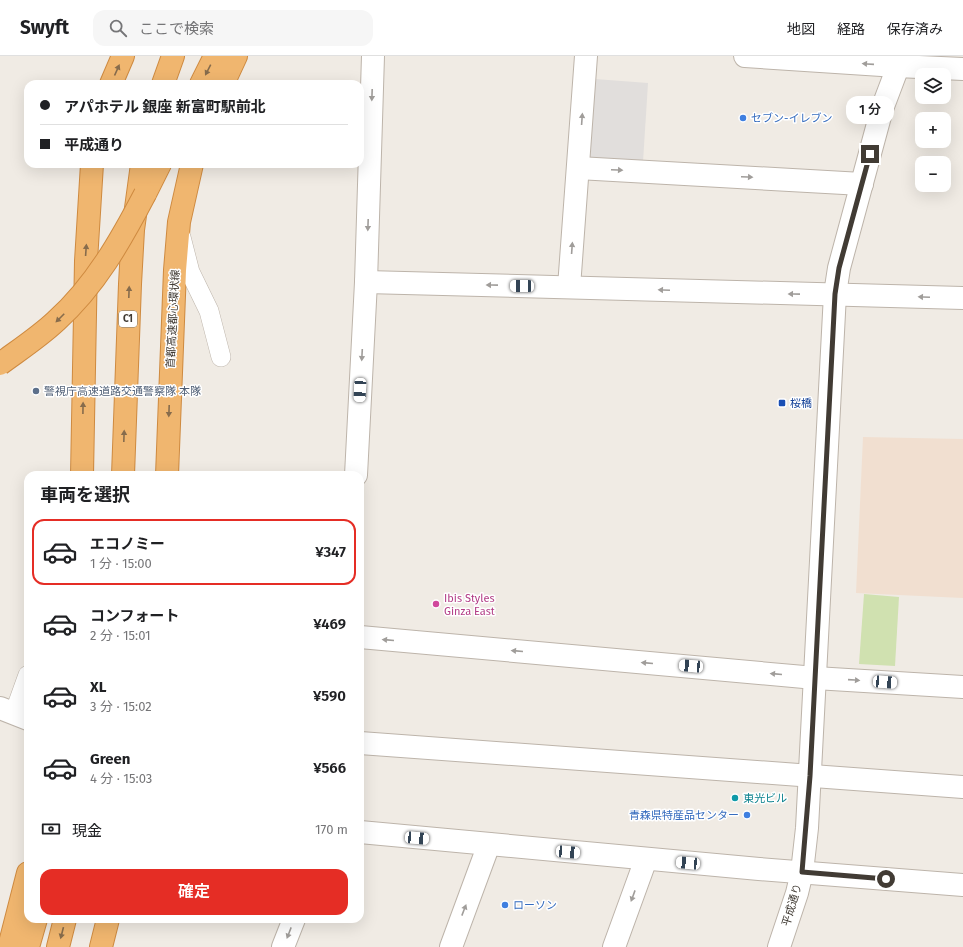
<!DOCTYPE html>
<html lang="ja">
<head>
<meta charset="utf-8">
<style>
	:root { --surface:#fff; --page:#f6f6f6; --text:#202124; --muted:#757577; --line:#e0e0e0; --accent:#e52d25 }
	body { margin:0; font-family:"Fira Sans","Noto Sans JP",sans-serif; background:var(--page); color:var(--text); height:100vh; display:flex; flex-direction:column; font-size:15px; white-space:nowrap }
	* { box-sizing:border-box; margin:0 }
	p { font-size:13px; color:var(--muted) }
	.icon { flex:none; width:22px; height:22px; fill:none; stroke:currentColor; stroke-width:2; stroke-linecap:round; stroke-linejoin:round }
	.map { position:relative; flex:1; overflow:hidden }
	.sheet { position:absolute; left:24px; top:415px; width:340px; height:452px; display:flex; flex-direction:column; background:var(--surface); border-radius:12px; box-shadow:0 4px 16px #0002 }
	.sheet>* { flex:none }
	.banner { position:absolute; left:24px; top:24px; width:340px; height:88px; border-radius:12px; box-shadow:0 4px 16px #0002; display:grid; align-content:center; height:88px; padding:0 16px; background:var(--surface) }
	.controls { position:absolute; left:915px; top:12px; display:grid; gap:8px }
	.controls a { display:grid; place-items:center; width:36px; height:36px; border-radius:8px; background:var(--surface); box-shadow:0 4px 16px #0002; font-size:20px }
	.end { position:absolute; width:18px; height:18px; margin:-9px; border:5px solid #413b34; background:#fff; box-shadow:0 0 0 2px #fff }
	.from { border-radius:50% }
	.bubble { position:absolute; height:28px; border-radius:12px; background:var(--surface); box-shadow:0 4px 16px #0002; font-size:13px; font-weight:600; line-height:28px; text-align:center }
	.car { position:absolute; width:12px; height:24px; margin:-12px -6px; border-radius:5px; box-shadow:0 0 3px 1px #0007; background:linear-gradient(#fff 24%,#345 0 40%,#fff 0 76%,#345 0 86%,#fff 0) }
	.banner b { display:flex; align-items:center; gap:14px; height:38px; font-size:15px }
	.banner b+b { border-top:1px solid var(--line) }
	.banner i { width:10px; height:10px; background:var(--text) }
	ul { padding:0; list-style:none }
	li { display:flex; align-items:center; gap:12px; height:66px; margin:0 8px 6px; padding:0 8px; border:2px solid transparent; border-radius:12px }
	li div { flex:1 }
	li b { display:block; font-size:15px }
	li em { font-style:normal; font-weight:600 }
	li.current { border-color:var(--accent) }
	li>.icon { width:36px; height:36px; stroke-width:1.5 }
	h2 { padding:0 16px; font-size:18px; line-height:48px }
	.pay { display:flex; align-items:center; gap:10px; height:44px; padding:0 16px; font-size:15px }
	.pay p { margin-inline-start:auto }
	.action { display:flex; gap:8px; margin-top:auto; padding:8px 16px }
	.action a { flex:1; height:46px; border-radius:12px; background:var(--accent); color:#fff; font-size:16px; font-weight:600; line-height:46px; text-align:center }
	header { display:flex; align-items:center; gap:24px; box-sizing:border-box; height:56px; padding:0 20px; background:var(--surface); border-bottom:1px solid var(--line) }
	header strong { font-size:19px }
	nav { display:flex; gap:22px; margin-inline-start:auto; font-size:14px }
	.search { width:280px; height:36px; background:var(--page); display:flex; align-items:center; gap:10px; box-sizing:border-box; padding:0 14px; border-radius:12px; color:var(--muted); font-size:15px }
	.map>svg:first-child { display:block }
	.commercial { fill:#f1dfd0 }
	.green { fill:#d0e1b0 }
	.parking { fill:#e1dedc }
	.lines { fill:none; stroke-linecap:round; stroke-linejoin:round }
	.service-casing { stroke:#bdb4aa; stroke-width:20 }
	.pedestrian-casing { stroke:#bdb4aa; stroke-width:24 }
	.minor-casing { stroke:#bdb4aa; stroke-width:24 }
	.tertiary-casing { stroke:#bdb4aa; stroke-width:24 }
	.motorway-casing { stroke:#ce8a40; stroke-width:24 }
	.service { stroke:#fff; stroke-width:19 }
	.pedestrian { stroke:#fff; stroke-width:22 }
	.minor { stroke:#fff; stroke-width:22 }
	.tertiary { stroke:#fff; stroke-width:22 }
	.motorway { stroke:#f0b66f; stroke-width:22 }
	.motorway-bridge-casing { stroke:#ce8a40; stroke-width:24; stroke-linecap:butt }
	.motorway-bridge { stroke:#f0b66f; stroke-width:22 }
	.oneway { fill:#a09d9a }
	.oneway2 { fill:#876c4c }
	.route { stroke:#413b34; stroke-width:5 }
	.shop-dot { fill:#3f7fe0; stroke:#fff; stroke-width:1.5 }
	.service-dot { fill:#5c6f8a; stroke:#fff; stroke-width:1.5 }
	.transit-dot { fill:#1a4fb4; stroke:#fff; stroke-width:1.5 }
	.hotel-dot { fill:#d1479c; stroke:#fff; stroke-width:1.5 }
	.culture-dot { fill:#0f9aa8; stroke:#fff; stroke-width:1.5 }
	.labels { text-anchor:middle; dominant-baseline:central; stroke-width:3; stroke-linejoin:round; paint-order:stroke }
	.shield { fill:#fff; stroke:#7a7671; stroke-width:1 }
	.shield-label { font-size:10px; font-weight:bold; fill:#413b34 }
	.shop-label { font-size:11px; fill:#366cbe; stroke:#fff; text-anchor:start }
	.street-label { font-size:11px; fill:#413b34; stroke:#fff }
	.service-label { font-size:11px; fill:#4e5e75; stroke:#fff; text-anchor:start }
	.transit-label { font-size:11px; fill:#164399; stroke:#fff; text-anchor:start }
	.hotel-label { font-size:11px; fill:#b23c85; stroke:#fff; text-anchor:start }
	.culture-label { font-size:11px; fill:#0d838f; stroke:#fff; text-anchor:start }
</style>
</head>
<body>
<header>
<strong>Swyft</strong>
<div class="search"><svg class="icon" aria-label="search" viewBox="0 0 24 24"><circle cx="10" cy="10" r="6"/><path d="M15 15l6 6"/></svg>ここで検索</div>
<nav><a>地図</a><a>経路</a><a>保存済み</a></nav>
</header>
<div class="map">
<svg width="963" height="891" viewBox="0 0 963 891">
	<rect width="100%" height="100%" fill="#f0ebe4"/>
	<path class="commercial" d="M863 381 963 383V542L856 537Z"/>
	<path class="green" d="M864 538 899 541 895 610 859 608Z"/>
	<path class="parking" d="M595 23 648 27 643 106 590 102Z"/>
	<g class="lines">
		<defs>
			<g id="service">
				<path d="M181 181 190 216 209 255 221 301"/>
				<path d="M14 658 28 619"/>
			</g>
			<path id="pedestrian" d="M360 687 963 731"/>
			<g id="minor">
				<path d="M578 112 862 128"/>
				<path d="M366 226 963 242"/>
				<path d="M569 231 586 0"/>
				<path d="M356 419 366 226 373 0"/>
				<path d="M360 581 815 622 963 631"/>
				<path d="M283 891 294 863"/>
				<path d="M451 891 489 788"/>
				<path d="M614 891 646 803"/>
			</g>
			<g id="tertiary">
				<path d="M745 0 897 10 963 13"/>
				<path d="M0 652 28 663"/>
				<path d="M360 776 759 813 963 829"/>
				<path d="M779 891 797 837 802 816 807 772 835 238 839 212 882 53 902 0"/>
			</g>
			<g id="motorway">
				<path d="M111 28 123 0"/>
				<path d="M163 28 173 0"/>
				<path d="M201 28 215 0"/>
				<path d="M223 28 236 0"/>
				<path d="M145 138 160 108"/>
				<path d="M82 419 86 205 92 108"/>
				<path d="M123 419 130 228 133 174 142 108"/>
				<path d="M167 419 175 214 179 166 192 108"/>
				<path d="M9 891 28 817"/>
				<path d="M28 891 36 863"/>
				<path d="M58 891 65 863"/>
				<path d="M101 891 108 863"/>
			</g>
		</defs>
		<use href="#service" class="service-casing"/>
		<use href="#pedestrian" class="pedestrian-casing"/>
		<use href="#minor" class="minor-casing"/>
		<use href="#tertiary" class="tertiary-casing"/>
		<use href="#motorway" class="motorway-casing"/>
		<use href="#service" class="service"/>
		<use href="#pedestrian" class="pedestrian"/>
		<use href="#minor" class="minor"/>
		<use href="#tertiary" class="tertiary"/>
		<use href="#motorway" class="motorway"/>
		<defs>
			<path id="motorway-bridge" d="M0 308C19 294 39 281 56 265 95 230 121 184 145 138"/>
		</defs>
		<use href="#motorway-bridge" class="motorway-bridge-casing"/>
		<use href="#motorway-bridge" class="motorway-bridge"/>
	</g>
	<defs><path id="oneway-solid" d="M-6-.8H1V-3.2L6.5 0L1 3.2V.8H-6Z"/></defs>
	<g class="oneway">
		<use href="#oneway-solid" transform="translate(868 8) rotate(-176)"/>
		<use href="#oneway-solid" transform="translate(372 39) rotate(92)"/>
		<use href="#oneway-solid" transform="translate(582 63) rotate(-86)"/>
		<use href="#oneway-solid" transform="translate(617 114) rotate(3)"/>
		<use href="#oneway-solid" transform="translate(747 121) rotate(3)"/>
		<use href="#oneway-solid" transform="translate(368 169) rotate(92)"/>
		<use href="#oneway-solid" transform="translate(572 192) rotate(-86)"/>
		<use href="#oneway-solid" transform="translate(492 229) rotate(-179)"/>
		<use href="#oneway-solid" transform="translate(664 234) rotate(-178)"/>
		<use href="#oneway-solid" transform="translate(794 238) rotate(-179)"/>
		<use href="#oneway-solid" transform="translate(924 241) rotate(-178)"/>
		<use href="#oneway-solid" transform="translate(362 299) rotate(93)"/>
		<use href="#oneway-solid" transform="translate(388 584) rotate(-175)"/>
		<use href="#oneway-solid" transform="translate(517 595) rotate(-175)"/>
		<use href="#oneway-solid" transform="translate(647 607) rotate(-175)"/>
		<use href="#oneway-solid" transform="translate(776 618) rotate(-175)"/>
		<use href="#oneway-solid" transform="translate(854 624) rotate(4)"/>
		<use href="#oneway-solid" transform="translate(633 840) rotate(110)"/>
		<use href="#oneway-solid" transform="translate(464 854) rotate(-69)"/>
		<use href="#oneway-solid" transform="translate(289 877) rotate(111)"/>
	</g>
	<g class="oneway2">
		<use href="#oneway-solid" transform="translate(117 14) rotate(-66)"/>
		<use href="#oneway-solid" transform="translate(208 14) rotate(117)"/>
		<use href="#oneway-solid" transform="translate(86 194) rotate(-86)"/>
		<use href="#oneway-solid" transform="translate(129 236) rotate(-88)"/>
		<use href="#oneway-solid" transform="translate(60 262) rotate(135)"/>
		<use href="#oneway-solid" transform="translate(83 352) rotate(-89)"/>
		<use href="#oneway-solid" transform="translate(169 355) rotate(92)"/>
		<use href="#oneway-solid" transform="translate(124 380) rotate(-88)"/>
		<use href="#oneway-solid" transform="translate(62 877) rotate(104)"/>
	</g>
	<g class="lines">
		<path class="route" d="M870 98 839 212 835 238 810 720 802 816 886 823"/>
	</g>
	<g class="shop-dot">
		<circle cx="743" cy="62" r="4"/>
		<circle cx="747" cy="759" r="4"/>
		<circle cx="505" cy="849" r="4"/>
	</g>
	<circle class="service-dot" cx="36" cy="335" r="4"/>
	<rect class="transit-dot" x="778" y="343" width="8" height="8" rx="2"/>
	<circle class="hotel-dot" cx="436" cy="548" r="4"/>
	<circle class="culture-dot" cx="735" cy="742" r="4"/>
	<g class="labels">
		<rect class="shield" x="119" y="255" width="18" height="16" rx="3"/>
		<g class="shield-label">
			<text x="128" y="263">C1</text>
		</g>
		<g class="shop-label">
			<text x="751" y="62">セブン-イレブン</text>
			<text x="739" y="759" text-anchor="end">青森県特産品センター</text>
			<text x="513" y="849">ローソン</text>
		</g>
		<g class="street-label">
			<text transform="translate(173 263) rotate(-87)">首都高速都心環状線</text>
			<text transform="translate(792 849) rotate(-73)">平成通り</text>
		</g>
		<g class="service-label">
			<text x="44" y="335">警視庁高速道路交通警察隊 本隊</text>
		</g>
		<g class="transit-label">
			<text x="790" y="347">桜橋</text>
		</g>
		<g class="hotel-label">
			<text x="444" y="542">Ibis Styles<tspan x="444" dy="13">Ginza East</tspan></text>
		</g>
		<g class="culture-label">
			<text x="743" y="742">東光ビル</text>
		</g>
	</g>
</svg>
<div class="controls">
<a><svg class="icon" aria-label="layers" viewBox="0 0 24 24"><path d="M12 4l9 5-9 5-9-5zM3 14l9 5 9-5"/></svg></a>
<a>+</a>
<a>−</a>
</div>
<i class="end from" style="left:886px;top:823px"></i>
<i class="end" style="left:870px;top:98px"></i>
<div class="bubble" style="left:846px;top:40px;width:48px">1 分</div>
<i class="car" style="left:522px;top:230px;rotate:271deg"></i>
<i class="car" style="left:360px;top:334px;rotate:183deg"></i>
<i class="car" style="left:691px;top:610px;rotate:275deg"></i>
<i class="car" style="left:885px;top:626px;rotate:94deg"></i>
<i class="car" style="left:417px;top:782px;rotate:95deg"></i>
<i class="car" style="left:568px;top:796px;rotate:95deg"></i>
<i class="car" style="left:688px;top:807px;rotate:275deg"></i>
<div class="banner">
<b><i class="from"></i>アパホテル 銀座 新富町駅前北</b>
<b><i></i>平成通り</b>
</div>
<section class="sheet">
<h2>車両を選択</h2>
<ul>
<li class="current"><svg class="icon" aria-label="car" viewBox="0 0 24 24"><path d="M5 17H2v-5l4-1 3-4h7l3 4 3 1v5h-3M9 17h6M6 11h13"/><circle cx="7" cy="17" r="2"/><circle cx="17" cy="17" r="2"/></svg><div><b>エコノミー</b><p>1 分 · 15:00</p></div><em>¥347</em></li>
<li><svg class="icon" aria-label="car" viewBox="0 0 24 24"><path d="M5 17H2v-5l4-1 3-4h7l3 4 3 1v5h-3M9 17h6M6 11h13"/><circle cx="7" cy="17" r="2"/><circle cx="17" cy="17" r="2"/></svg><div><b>コンフォート</b><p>2 分 · 15:01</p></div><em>¥469</em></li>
<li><svg class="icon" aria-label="car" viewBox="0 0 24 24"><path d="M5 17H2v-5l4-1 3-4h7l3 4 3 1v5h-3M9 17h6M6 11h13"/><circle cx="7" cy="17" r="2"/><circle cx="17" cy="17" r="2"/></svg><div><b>XL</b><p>3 分 · 15:02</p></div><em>¥590</em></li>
<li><svg class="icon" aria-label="car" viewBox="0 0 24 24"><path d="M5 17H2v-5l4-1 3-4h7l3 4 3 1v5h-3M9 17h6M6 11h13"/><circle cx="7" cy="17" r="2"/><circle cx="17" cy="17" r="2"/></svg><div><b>Green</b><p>4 分 · 15:03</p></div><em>¥566</em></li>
</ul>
<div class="pay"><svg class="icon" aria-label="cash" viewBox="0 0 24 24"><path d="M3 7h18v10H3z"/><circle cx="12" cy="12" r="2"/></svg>現金<p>170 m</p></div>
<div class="action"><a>確定</a></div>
</section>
</div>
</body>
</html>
